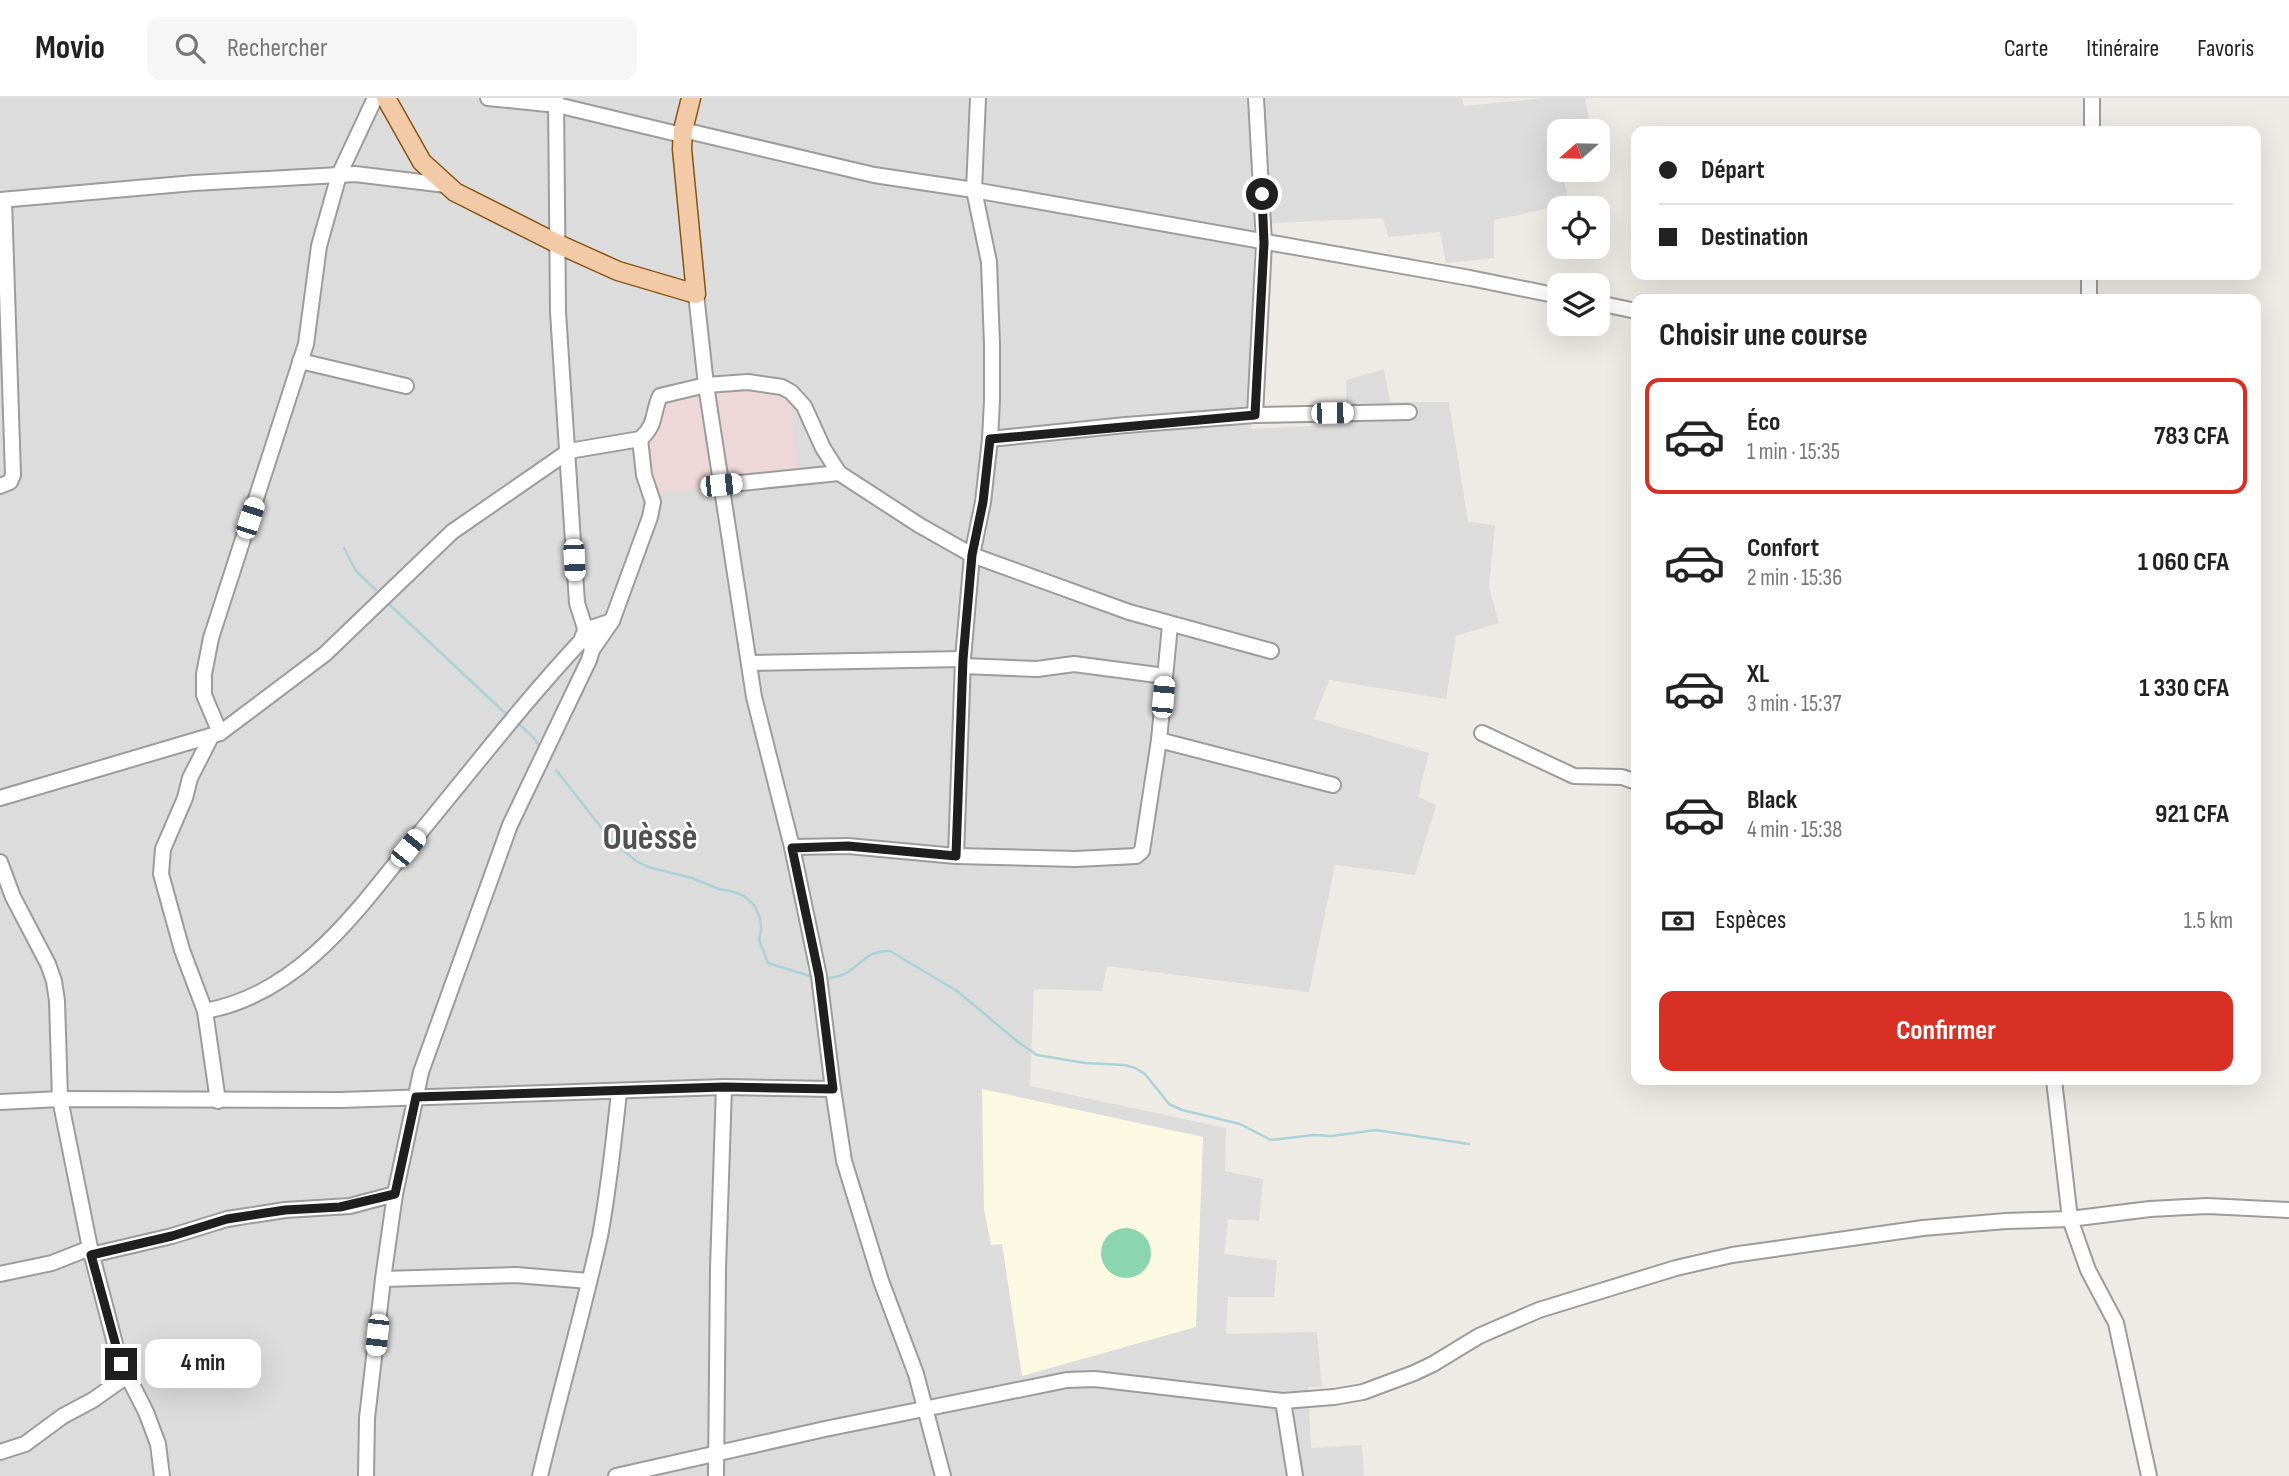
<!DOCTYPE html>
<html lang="fr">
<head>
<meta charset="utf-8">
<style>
	:root { --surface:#fff; --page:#f6f6f6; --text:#222; --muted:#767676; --line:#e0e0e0; --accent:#d93025 }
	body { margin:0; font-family:"Sofia Sans Condensed",sans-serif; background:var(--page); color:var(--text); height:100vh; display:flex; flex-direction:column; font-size:26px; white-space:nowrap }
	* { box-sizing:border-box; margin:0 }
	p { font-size:23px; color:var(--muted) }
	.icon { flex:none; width:38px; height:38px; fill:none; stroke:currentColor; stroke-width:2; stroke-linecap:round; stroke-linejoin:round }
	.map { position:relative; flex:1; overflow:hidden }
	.sheet { position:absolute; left:1631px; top:196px; width:630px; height:791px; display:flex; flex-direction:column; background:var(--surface); border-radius:14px; box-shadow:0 7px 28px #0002 }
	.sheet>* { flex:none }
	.hud { position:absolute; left:1631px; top:28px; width:630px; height:154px; border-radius:14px; box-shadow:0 7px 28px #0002; display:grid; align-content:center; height:154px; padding:0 28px; background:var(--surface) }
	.needle { width:46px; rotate:250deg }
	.tools { position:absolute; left:1547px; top:21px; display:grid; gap:14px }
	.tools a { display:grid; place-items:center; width:63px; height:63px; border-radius:14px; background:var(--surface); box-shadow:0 7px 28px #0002; font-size:35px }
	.end { position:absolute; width:32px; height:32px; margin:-16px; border:9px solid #1f1f1f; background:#fff; box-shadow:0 0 0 4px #fff }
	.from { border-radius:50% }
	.bubble { position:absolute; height:49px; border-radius:14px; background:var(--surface); box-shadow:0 7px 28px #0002; font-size:23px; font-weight:700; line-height:49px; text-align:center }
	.car { position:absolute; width:21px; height:42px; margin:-21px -10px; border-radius:9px; box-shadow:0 0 5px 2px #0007; background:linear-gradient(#fff 24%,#345 0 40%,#fff 0 76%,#345 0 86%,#fff 0) }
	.hud b { display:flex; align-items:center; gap:24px; height:66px; font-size:26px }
	.hud b+b { border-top:2px solid var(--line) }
	.hud i { width:18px; height:18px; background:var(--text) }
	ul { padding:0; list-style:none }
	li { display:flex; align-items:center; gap:21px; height:116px; margin:0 14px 10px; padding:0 14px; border:4px solid transparent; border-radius:14px }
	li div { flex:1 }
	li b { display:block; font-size:26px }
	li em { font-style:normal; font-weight:700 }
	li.on { border-color:var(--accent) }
	li>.icon { width:63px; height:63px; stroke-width:1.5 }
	h2 { padding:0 28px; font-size:32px; line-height:84px }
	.pay { display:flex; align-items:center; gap:18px; height:77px; padding:0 28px; font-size:26px }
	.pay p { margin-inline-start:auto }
	.primary-button { display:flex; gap:14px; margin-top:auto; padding:14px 28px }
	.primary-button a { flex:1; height:80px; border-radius:14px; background:var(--accent); color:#fff; font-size:28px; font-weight:700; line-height:80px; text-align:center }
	header { display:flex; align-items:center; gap:42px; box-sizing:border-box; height:98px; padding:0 35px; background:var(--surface); border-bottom:2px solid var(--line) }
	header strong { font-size:33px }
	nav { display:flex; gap:38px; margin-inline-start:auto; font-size:24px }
	.search { width:490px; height:63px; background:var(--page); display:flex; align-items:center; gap:18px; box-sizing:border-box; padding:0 24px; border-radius:14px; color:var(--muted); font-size:26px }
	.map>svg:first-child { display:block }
	.residential { fill:#dddcdc }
	.commercial { fill:#edd7d8 }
	.education { fill:#fcf9e2 }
	.pitch { fill:#8cd5b1 }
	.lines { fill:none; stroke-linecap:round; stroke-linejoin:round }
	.stream { stroke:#abd2d7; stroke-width:2.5 }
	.minor-casing { stroke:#9c9c9c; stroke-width:18 }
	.major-casing { stroke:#895410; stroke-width:21 }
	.minor { stroke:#fff; stroke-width:14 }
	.major { stroke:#f2caa7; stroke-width:18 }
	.route { stroke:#1f1f1f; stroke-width:9 }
	.labels { text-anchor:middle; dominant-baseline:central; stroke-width:5; stroke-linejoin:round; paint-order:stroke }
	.town-label { font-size:37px; font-weight:bold; fill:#525252; stroke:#fff }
</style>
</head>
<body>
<header>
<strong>Movio</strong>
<div class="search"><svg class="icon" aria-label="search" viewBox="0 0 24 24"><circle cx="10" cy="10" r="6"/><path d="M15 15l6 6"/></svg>Rechercher</div>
<nav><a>Carte</a><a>Itinéraire</a><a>Favoris</a></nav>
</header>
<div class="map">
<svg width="2289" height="1378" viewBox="0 0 2289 1378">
	<rect width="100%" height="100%" fill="#eeebe6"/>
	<path class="residential" d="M0 0H1462L1464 8 1545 0H1585L1591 33H1559V72H1562L1569 106 1494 122V160L1446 165 1440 134 1388 139 1383 120 1254 126 1251 331 1347 326 1346 282 1384 271 1390 304H1449L1468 424 1495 427 1489 489 1499 525 1456 538 1446 601 1329 582 1314 621 1429 655 1418 699 1436 707 1415 777 1335 767 1309 894 1107 868 1102 893 1034 891 1030 988 1226 1030 1225 1073 1263 1081 1259 1123 1228 1121 1224 1156 1277 1162 1274 1199H1228L1226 1236 1317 1234 1322 1289H1308L1311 1350 1362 1347 1364 1378H0Z"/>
	<path class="commercial" d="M706 287 791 294 798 380 652 396 646 337 660 298Z"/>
	<path class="education" d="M982 991 1203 1039 1196 1229 1022 1278 1002 1146 991 1147 984 1111Z"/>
	<circle class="pitch" cx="1126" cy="1155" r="25"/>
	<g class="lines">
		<g class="stream">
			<path d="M344 450 356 473 376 492"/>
			<path d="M390 507 506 616"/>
			<path d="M520 627 533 639 541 650"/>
			<path d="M556 672 612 743 636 763 648 769 692 780 719 791 734 794 744 798 754 807 760 820 761 832 759 842 768 865 810 878"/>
			<path d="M829 880C860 877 859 852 890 853L957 893 1018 944 1037 957 1085 965 1125 967 1135 970 1145 976 1169 1006 1182 1012 1240 1026 1271 1042 1314 1037 1332 1038 1376 1032 1469 1046"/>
		</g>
		<defs>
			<g id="minor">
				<path d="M488 0 557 7 682 37"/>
				<path d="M683 32 874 77 974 92 1470 180 1559 198"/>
				<path d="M2092 33V0"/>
				<path d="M0 102 194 85 339 77 355 76 446 87"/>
				<path d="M696 196 706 287 754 599 792 749 819 878 833 991 844 1063 881 1183 916 1276 943 1378"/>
				<path d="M2089 201V177"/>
				<path d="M1598 205 1636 213"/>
				<path d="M300 263 406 288"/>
				<path d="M1255 317 1264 145 1256 0"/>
				<path d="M990 341 1126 327 1255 317 1409 314"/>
				<path d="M721 387 839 375"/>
				<path d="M0 388 10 384 13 377 4 102"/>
				<path d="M592 552 612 523 650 419 653 404 644 377 640 341"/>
				<path d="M749 565 963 561"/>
				<path d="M963 568 1037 571 1074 566 1165 578"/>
				<path d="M220 635 204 597V576L211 540 306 246 319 148 339 77 375 0"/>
				<path d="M1482 635 1574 678 1622 679 1636 684"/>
				<path d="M211 639 190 680 185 700 163 751 161 776 182 852 205 913 218 1003"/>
				<path d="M1159 642 1333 687"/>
				<path d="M0 700 220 635 325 556 452 434 569 353 640 341C657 327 652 315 660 298L706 287 748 284 782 289 791 294 804 308 823 350 839 375 919 427 972 457 1129 514 1271 553"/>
				<path d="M792 749 848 748 956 758 1076 761 1136 758 1142 753 1159 642 1170 527"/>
				<path d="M956 758 963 561 972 457 983 404 990 341 992 302V247L989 164 974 92 978 0"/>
				<path d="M0 764 13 799 48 866 54 883 57 903 60 1001 90 1150 119 1261 146 1314 158 1346 162 1378"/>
				<path d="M205 913C305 895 363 804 423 731 475 668 525 603 581 543L585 532 612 523"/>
				<path d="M2054 982 2070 1121 2088 1172 2116 1225 2149 1378"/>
				<path d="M0 1004 60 1001 341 1002 724 989 833 991"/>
				<path d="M91 1157 172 1138 227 1121 285 1112 350 1108 395 1096"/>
				<path d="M0 1176 52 1165 90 1150"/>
				<path d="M383 1181 516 1177 589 1183"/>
				<path d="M1283 1303 1295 1378"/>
				<path d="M0 1354 25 1346 63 1318 93 1302 127 1278"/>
				<path d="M366 1378 367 1320 383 1181 395 1096 421 974 510 727 589 562 592 552 577 505 558 214 556 0"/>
				<path d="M540 1378C559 1298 582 1219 600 1138 609 1090 614 1042 619 994"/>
				<path d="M616 1378 825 1331 1067 1282 1095 1281 1283 1303 1334 1299 1363 1294 1414 1275 1433 1266 1479 1238 1539 1212 1676 1170 1732 1157 1923 1130 2006 1123 2070 1121 2150 1111 2207 1108 2289 1112"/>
				<path d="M716 1378 718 1170 724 989"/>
			</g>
			<path id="major" d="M386 0 422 64 455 94 558 146 618 173 696 196 682 51 683 32 691 0"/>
		</defs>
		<use href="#minor" class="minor-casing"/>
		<use href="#major" class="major-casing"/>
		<use href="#minor" class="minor"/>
		<use href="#major" class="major"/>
	</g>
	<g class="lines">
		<path class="route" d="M121 1266 91 1157 172 1138 227 1121 285 1112 340 1109 395 1096 416 999 724 989 833 991 819 878 792 750 848 748 956 758 963 561 972 457 983 404 990 341 1255 317 1264 145 1262 96"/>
	</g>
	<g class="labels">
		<g class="town-label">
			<text x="650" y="740">Ouèssè</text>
		</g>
	</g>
</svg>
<div class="tools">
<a><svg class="needle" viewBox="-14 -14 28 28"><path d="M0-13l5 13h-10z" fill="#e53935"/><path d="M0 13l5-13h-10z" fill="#767676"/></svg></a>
<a><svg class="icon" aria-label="locate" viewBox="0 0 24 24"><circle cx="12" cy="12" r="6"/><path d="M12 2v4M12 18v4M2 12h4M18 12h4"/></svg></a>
<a><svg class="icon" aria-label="layers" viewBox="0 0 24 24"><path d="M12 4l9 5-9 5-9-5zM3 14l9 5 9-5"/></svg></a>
</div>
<i class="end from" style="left:1262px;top:96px"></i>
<i class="end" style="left:121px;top:1266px"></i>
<div class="bubble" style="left:145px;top:1241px;width:116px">4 min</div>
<i class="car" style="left:1332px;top:315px;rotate:89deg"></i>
<i class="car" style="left:721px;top:387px;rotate:84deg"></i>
<i class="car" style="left:250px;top:420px;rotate:18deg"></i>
<i class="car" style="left:574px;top:462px;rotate:177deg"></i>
<i class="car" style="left:1163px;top:599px;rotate:5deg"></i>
<i class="car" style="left:408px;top:750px;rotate:39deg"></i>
<i class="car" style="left:377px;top:1237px;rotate:186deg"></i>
<div class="hud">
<b><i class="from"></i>Départ</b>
<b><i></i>Destination</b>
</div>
<section class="sheet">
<h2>Choisir une course</h2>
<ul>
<li class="on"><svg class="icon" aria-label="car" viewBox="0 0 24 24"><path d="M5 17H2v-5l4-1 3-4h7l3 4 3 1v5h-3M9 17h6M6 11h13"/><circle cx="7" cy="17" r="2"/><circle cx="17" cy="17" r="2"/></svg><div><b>Éco</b><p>1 min · 15:35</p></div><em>783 CFA</em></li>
<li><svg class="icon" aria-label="car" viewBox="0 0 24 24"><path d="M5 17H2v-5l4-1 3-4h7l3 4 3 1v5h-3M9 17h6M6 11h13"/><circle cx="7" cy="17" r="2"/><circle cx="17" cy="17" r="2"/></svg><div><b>Confort</b><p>2 min · 15:36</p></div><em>1 060 CFA</em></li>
<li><svg class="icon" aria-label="car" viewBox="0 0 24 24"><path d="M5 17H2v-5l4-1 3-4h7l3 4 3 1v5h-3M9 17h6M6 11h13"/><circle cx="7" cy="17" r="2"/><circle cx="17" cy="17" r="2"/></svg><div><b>XL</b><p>3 min · 15:37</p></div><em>1 330 CFA</em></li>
<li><svg class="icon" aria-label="car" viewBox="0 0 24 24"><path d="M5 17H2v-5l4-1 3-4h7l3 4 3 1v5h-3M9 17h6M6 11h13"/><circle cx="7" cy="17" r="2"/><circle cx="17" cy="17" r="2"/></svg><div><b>Black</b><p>4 min · 15:38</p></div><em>921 CFA</em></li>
</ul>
<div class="pay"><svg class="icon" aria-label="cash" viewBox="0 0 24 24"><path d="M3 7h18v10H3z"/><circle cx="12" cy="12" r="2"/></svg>Espèces<p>1.5 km</p></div>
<div class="primary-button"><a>Confirmer</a></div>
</section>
</div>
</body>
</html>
